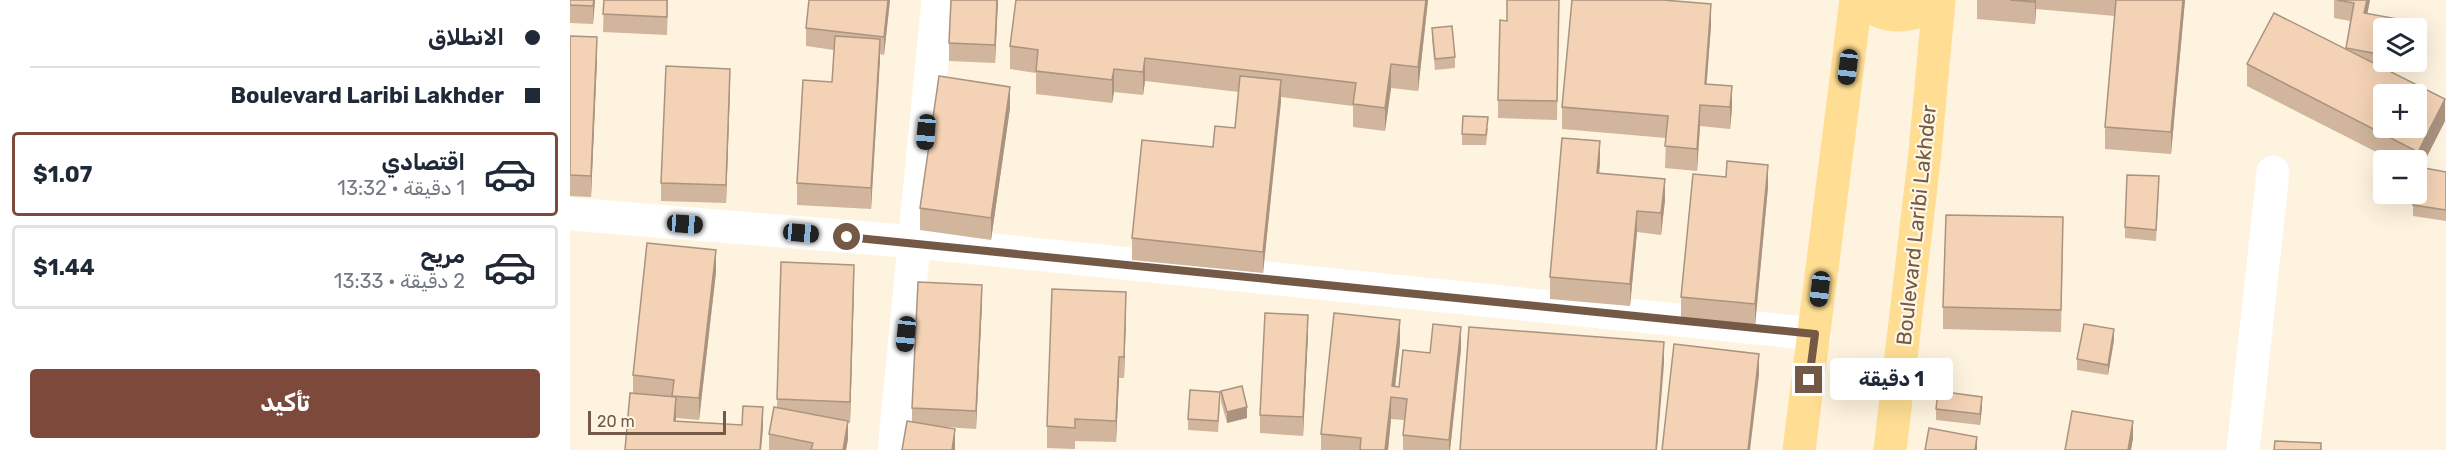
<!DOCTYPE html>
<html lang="ar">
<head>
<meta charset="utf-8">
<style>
	:root { --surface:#fff; --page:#f2f2f3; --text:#1f2937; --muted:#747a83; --line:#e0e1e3; --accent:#7c493a }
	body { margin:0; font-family:Rubik,Vazirmatn,sans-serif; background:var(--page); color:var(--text); direction:rtl; height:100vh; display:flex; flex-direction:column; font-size:22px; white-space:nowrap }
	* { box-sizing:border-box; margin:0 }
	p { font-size:20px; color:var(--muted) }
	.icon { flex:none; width:33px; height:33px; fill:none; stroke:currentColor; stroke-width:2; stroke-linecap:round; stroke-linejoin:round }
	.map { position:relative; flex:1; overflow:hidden; direction:ltr }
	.sheet { display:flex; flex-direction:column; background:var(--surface); width:570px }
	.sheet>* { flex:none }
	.hud { display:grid; align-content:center; height:132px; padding:0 30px; background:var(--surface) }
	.tools { position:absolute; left:1803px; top:18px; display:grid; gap:12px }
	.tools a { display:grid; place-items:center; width:54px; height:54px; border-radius:6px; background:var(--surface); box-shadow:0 6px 24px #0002; font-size:30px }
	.scale { position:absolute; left:18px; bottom:15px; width:138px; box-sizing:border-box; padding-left:6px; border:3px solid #745946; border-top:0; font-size:16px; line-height:21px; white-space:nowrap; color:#745946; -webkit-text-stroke:4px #fff7e5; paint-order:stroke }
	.end { position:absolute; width:27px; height:27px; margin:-14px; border:8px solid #745946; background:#fff; box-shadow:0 0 0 3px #fff }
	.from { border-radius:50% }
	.bubble { position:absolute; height:42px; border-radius:6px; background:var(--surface); box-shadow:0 6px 24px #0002; font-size:20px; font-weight:700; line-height:42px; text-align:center; direction:rtl }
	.car { position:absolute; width:18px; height:36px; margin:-18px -9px; border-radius:8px; box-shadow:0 0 4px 2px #0007; background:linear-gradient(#222 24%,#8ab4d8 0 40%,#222 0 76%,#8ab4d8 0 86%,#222 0) }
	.hud b { display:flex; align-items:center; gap:21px; height:57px; font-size:22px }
	.hud b+b { border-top:2px solid var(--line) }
	.hud i { width:15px; height:15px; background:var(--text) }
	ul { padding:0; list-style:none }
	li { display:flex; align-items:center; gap:18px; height:84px; margin:0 12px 9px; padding:0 18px; border:3px solid var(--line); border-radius:6px }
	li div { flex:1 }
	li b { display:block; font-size:22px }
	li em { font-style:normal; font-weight:700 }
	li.selected { border-color:var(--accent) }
	li>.icon { width:54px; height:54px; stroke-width:1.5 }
	.action { display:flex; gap:12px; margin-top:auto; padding:12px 30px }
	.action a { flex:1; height:69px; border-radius:6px; background:var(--accent); color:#fff; font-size:24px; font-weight:700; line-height:69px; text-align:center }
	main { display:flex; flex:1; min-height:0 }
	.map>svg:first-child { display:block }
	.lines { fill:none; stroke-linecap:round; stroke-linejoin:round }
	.minor { stroke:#fff; stroke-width:33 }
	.primary { stroke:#ffde93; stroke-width:33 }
	.wall { fill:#d1b59c }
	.shaded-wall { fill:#aa937f }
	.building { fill:#f3d2b5; stroke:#aa937f; stroke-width:1.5; fill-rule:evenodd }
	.route { stroke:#745946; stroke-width:8 }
	.labels { text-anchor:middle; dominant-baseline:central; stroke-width:4.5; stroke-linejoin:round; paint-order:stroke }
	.street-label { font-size:21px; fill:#745946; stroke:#fff7e5 }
</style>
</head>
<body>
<main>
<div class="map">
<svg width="1876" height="450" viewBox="0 0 1876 450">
	<rect width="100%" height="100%" fill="#fdf3de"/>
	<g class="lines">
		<g class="minor">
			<path d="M0 214 346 242 1245 334"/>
			<path d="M324 450 368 0"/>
			<path d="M1673 450 1703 172"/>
		</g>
		<g class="primary">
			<path d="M1294 0C1314 21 1345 19 1365 0"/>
			<path d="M1229 450 1286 0"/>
			<path d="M1320 450 1355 152 1369 0"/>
		</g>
	</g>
	<g class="wall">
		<path d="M0 0H25L23 24 0 23Z"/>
		<path d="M34 0H98L97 35 33 32Z"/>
		<path d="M320 0 314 55 310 54 301 209 227 205V183L262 82 264 50 236 46V28Z"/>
		<path d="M428 0 425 63 379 61V43Z"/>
		<path d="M858 0 848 91 821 88 815 131 783 127V106L711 97 693 273 562 260V238L643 147 665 128 669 92 575 81 573 95 544 92 542 103 466 94V73L440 69V46Z"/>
		<path d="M989 0 987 120 928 118V100L937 21Z"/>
		<path d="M1407 0H1615L1601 154 1535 149V127L1545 16 1466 9 1465 24 1407 19Z"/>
		<path d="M1764 0H1800L1797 14 1828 28H1814V62H1823L1821 72 1875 121 1851 168 1876 172V221L1843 216V205L1848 174 1846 173V160H1822L1677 86V64L1776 49 1780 21 1764 18Z"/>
		<path d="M1141 26 1136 84 1162 108 1160 129 1130 126 1127 171 1095 168 1096 138 992 129V107Z"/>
		<path d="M862 28 885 57V68L865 70 862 39Z"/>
		<path d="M0 36 27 59 21 197 0 196Z"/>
		<path d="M160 87 156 203 91 201V183Z"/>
		<path d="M440 108 421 240 350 230V208Z"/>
		<path d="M918 128 916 145H892V134Z"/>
		<path d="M1030 162 1029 173 1095 200 1091 235 1067 232 1060 306 980 299V277Z"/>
		<path d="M1198 187 1185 326 1111 319V297Z"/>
		<path d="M1589 187 1586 241 1555 238V227Z"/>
		<path d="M1493 239 1491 332 1373 329V307Z"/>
		<path d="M211 262 284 286 280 423H278V439L276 450H199V434L207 407Z"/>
		<path d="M146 272 129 420 106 418V421L193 429 55 450 63 394V375Z"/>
		<path d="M412 303 406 429 375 427 385 447V450H332L342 422V408Z"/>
		<path d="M556 314 554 378H549L546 442 505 441V449L477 448V426Z"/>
		<path d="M738 334 733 436 690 433V415Z"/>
		<path d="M1544 340 1538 375 1507 370V359Z"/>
		<path d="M830 342 825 386 829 387 860 353 891 349 880 450H833V435L834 420 821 419 818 450H751V434Z"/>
		<path d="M651 391 677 418 657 423 651 402Z"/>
		<path d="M650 403 648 432 618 430V419Z"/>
		<path d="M1412 407 1410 425 1366 420V409Z"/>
	</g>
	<g class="shaded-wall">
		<path d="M24 0H25L23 24V6Z"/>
		<path d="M318 0H320L314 55V37Z"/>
		<path d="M427 0H428L425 63V45Z"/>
		<path d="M856 0H858L848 91V67Z"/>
		<path d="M1465 0H1466V9L1465 24Z"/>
		<path d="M1613 0H1615L1601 154V132Z"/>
		<path d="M1797 0H1800L1794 31V13Z"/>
		<path d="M1141 4V26L1135 106V84Z"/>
		<path d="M27 37V59L21 197V176Z"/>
		<path d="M310 39V61L301 209V188Z"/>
		<path d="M575 58V81L573 95V72Z"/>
		<path d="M1821 62H1823L1821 75Z"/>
		<path d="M821 64V88L815 131V108Z"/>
		<path d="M160 69V87L156 203V185Z"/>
		<path d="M544 69V92L542 103V80Z"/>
		<path d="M711 80V102L693 273V252Z"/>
		<path d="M1162 86V108L1160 129V107Z"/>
		<path d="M440 87V108L421 240V218Z"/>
		<path d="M1875 99V121L1848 174V152Z"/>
		<path d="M1130 105V126L1127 171V149Z"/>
		<path d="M1030 141V162L1027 194V173Z"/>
		<path d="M1198 165V187L1185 326V304Z"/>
		<path d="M1095 179V200L1091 235V213Z"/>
		<path d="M1067 211V232L1060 306V284Z"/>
		<path d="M146 250V272L129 420V398Z"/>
		<path d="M284 265V286L280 423V402Z"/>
		<path d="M412 285V303L406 429V411Z"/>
		<path d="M556 292V314L554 378V357Z"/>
		<path d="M738 315V334L733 436V417Z"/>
		<path d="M830 320V342L824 397 822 386Z"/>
		<path d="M891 327V349L880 450H879V440Z"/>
		<path d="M1544 329V340L1538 375V365Z"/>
		<path d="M1094 342V364L1087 450H1086Z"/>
		<path d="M1189 354V375L1180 450H1178Z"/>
		<path d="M549 357V378L546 442V421Z"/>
		<path d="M106 397V419L104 442V421Z"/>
		<path d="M821 397V419L818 450H815Z"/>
		<path d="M1412 397V407L1410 425V414Z"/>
		<path d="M193 407V429L191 450H190Z"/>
		<path d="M677 407V418L657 423V412Z"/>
		<path d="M278 421V439L276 450H273Z"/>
		<path d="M1563 421V439L1561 450H1558Z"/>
		<path d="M385 429V450H382Z"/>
		<path d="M1407 437V450H1405Z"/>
	</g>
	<g class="building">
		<path d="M0 0H24L23 6 0 5Z"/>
		<path d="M34 0H97V17L33 14Z"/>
		<path d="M239 0H318L314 37 236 28Z"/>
		<path d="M381 0H427L425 45 379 43Z"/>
		<path d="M446 0H856L848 67 821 64 815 108 783 104 786 83 575 58 573 72 544 69 542 80 466 71 468 50 440 46Z"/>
		<path d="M937 0H989L987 101 928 100 930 20 937 21Z"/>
		<path d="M1002 0H1093L1141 4 1135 84 1162 86 1160 107 1130 105 1127 149 1095 146 1098 116 992 107Z"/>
		<path d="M1440 0H1465V2Z"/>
		<path d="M1546 0H1613L1601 132 1535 127Z"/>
		<path d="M1767 0H1797L1794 13 1828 19 1826 28H1814V55L1776 48 1784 3Z"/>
		<path d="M1704 13 1875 99 1848 152 1677 64ZM1814 94H1846V128H1814Z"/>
		<path d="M882 26 885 57 865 59 862 28Z"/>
		<path d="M0 36 27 37 21 176 0 175Z"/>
		<path d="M265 36 310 39 301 188 227 183 233 80 262 82Z"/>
		<path d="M96 66 160 69 156 185 91 183Z"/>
		<path d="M369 76 440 87 421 218 350 208Z"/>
		<path d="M670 76 711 80 693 252 562 238 572 140 643 147 645 126 665 128Z"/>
		<path d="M893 116 918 117 916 135 892 134Z"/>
		<path d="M992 138 1030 141 1027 173 1095 179 1091 213 1067 211 1060 284 980 277Z"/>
		<path d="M1157 161 1198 165 1185 304 1111 297 1123 174 1156 177Z"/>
		<path d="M1849 167 1876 172V210L1843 205 1845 194H1846V181Z"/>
		<path d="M1557 175 1589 176 1586 230 1555 227Z"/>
		<path d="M1376 215 1493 217 1491 310 1373 307Z"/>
		<path d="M77 243 146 250 129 398 102 396 104 380 63 375Z"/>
		<path d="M211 262 284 265 280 402 207 399Z"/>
		<path d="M348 282 412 285 406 411 342 408Z"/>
		<path d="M482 289 556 292 554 357H549L546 421 505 419V428L477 426Z"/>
		<path d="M695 313 738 315 733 417 690 415Z"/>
		<path d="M764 313 830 320 822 386 829 387 833 350 860 353 863 324 891 327 879 440 833 435 837 399 821 397 815 450H790L791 438 751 434Z"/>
		<path d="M1514 324 1544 329 1538 365 1507 359Z"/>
		<path d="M899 327 1094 342 1086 450H890Z"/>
		<path d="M1104 344 1189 354 1178 450H1092Z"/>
		<path d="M672 386 677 407 657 412 651 391Z"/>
		<path d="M620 390 650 392 648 421 618 419Z"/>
		<path d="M1368 391 1412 397 1410 414 1366 409Z"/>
		<path d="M60 393 106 397 104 421 172 425 173 406 193 407 190 450H55Z"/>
		<path d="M204 407 278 421 273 450H241L243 443 199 434Z"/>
		<path d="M1502 411 1563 421 1558 450H1495Z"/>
		<path d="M337 421 385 429 382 450H332Z"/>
		<path d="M1359 428 1407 437 1405 450H1355Z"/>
		<path d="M1705 441 1751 443V450H1704Z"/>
	</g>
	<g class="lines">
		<path class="route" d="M277 237 1245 334 1239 380"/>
	</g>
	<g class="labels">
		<g class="street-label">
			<text transform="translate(1346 225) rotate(-84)">Boulevard Laribi Lakhder</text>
		</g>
	</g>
</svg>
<div class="tools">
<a><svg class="icon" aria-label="layers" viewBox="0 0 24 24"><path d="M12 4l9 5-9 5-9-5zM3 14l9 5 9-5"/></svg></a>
<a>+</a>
<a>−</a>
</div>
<div class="scale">20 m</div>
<i class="end from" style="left:277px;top:237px"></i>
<i class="end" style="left:1239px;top:380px"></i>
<div class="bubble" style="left:1260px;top:358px;width:123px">1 دقيقة</div>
<i class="car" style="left:1278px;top:67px;rotate:187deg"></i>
<i class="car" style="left:356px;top:132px;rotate:185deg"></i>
<i class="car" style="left:115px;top:224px;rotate:94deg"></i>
<i class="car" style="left:231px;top:233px;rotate:95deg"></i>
<i class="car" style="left:1250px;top:289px;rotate:187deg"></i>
<i class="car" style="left:336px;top:334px;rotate:186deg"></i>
</div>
<section class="sheet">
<div class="hud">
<b><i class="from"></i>الانطلاق</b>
<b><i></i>Boulevard Laribi Lakhder</b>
</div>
<ul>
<li class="selected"><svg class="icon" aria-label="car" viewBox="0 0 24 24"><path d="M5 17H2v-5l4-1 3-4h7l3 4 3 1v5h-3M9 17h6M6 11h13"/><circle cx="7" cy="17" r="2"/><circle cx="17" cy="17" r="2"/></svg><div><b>اقتصادي</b><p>1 دقيقة · 13:32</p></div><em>$1.07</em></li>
<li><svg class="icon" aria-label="car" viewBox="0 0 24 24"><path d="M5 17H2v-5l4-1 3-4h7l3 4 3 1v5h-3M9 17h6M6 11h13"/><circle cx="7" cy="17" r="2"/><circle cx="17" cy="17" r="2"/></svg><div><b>مريح</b><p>2 دقيقة · 13:33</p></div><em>$1.44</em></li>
</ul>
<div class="action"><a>تأكيد</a></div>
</section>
</main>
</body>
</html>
